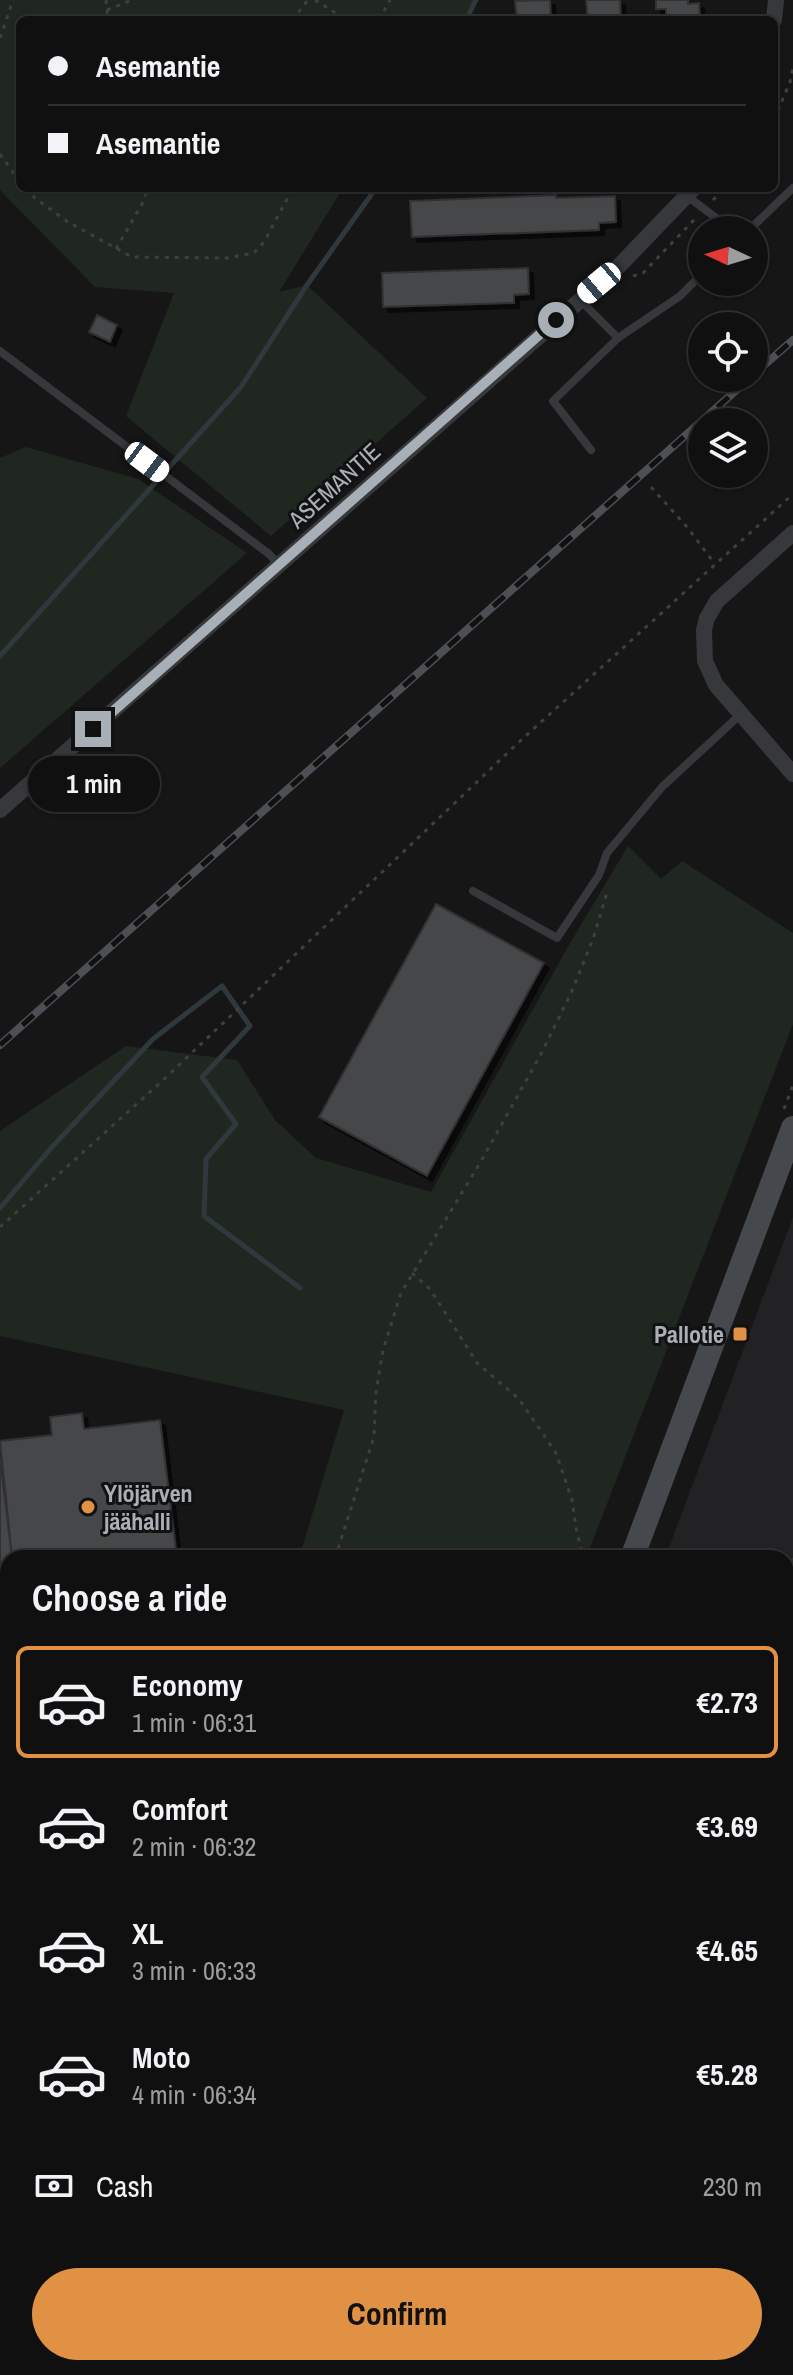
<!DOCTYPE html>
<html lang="en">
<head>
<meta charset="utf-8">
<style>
	:root { --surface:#101011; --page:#19191a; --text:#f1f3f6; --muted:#9c9d9f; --line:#303031; --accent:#e09144 }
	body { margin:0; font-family:"Archivo Narrow",sans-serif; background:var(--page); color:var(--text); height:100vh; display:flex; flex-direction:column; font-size:30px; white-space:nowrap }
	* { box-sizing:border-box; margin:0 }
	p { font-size:26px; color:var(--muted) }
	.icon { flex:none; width:44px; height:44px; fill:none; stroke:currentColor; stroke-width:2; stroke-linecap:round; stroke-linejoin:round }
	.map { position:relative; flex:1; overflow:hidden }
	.panel { position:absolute; left:0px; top:1550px; width:794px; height:826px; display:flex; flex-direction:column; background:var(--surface); border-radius:24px 24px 0 0; box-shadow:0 2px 6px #0004,0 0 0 2px var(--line) }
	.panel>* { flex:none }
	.guide { position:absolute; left:16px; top:16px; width:762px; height:176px; border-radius:12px; box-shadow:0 2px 6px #0004,0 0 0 2px var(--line); display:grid; align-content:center; height:176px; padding:0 32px; background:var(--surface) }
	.needle { width:52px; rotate:274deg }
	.controls { position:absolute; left:688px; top:216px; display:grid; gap:16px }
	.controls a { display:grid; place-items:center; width:80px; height:80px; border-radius:50%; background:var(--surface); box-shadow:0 2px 6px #0004,0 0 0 2px var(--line); font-size:40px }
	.end { position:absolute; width:36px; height:36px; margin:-18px; border:10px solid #a9afb6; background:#111; box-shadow:0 0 0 4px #111 }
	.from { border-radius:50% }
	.bubble { position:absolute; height:56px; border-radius:28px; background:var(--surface); box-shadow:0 2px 6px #0004,0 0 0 2px var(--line); font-size:26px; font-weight:700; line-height:56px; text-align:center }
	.car { position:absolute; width:24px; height:48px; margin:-24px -12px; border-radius:10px; box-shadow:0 0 6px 2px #0007; background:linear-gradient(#fff 24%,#345 0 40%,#fff 0 76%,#345 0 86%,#fff 0) }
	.guide b { display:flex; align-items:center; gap:28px; height:76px; font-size:30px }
	.guide b+b { border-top:2px solid var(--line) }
	.guide i { width:20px; height:20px; background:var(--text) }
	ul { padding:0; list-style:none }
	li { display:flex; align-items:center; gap:24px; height:112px; margin:0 16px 12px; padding:0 16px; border:4px solid transparent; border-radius:12px }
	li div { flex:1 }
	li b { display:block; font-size:30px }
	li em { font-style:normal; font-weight:700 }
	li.selected { border-color:var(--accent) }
	li>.icon { width:72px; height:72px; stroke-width:1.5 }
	h2 { padding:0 32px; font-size:36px; line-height:96px }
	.pay { display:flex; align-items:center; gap:20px; height:88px; padding:0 32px; font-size:30px }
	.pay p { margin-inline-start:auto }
	.button { display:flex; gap:16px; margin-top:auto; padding:16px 32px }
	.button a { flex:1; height:92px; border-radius:48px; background:var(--accent); color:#111; font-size:32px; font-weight:700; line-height:92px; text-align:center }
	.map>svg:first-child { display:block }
	.built { fill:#222224 }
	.green { fill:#202720 }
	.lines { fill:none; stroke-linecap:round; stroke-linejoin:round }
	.stream { stroke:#2f383c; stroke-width:5 }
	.building { fill:#45464a; stroke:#303033; stroke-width:2; filter:url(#shadow) }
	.path { stroke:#3d4043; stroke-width:3; stroke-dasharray:4 6; stroke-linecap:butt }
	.lane { stroke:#37383c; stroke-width:8 }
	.street { stroke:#37383c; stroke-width:16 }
	.secondary { stroke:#45484c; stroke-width:24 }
	.primary { stroke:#53565a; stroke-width:26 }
	.highway { stroke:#63676c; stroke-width:30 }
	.rail-casing { stroke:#4c4f53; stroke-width:8 }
	.rail { stroke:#111112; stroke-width:5; stroke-dasharray:15; stroke-linecap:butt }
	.route { stroke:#a9afb6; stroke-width:10 }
	.poi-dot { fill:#e09144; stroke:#111112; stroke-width:3 }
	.labels { text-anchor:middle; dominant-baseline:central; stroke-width:6; stroke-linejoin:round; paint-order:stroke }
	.street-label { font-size:24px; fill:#a9afb6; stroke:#111112 }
	.poi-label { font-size:24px; font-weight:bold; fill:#a9afb6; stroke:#111112; text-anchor:end }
</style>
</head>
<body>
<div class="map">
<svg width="793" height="2375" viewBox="0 0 793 2375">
	<defs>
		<filter id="shadow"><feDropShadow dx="5" dy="5" stdDeviation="0" flood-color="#0009"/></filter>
	</defs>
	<rect width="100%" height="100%" fill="#161617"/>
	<g class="built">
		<path d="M793 1217V1840L786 1844V1558H665Z"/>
		<path d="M8 1753V2293L0 2294V1754Z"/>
	</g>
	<g class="green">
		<path d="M0 0H476L466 20H20V188H343L279 292 307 285 427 398 271 536 126 416 174 293 95 287 0 190Z"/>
		<path d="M26 447 138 479 247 553 0 768V458Z"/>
		<path d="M628 846 661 879 682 861 793 933V1024L586 1558H299L344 1410 0 1336V1131L126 1046 237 1060 275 1120 316 1158 431 1192 570 943Z"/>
		<path d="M793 1840V1912L786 1914V1844Z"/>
		<path d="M793 1999V2270L786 2268V2002Z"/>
	</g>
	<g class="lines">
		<g class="stream">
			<path d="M466 20 476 0"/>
			<path d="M0 656 241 387 307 285 376 188"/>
			<path d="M0 1208 52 1147 153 1039 222 986 250 1026 202 1077 236 1124 206 1159 204 1216 300 1288"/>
		</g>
	</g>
	<g class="building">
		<path d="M550 0 551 20H517L515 1Z"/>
		<path d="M586 0H620L621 20H588Z"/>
		<path d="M656 0H688V4L699 3 700 20H666V9H656Z"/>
		<path d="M556 195V198L615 196 616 222 599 223V230L412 237 410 201Z"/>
		<path d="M528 268 529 294 514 295V303L383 307 382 273Z"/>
		<path d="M97 315 117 325 110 342 89 332Z"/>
		<path d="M436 904 544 963 427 1176 319 1117Z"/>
		<path d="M82 1413 84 1429 160 1420 177 1558H12L0 1441 52 1435 50 1417Z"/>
		<path d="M0 1457 12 1558H8V1626L0 1627Z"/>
		<path d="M793 1558V1597L786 1595V1581Z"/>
		<path d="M786 1724 793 1726V1739L786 1737Z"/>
		<path d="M8 1891V2117L0 2119V1893Z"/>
	</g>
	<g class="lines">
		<g class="path">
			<path d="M106 0 108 20"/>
			<path d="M315 0 347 20"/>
			<path d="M107 10 132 0"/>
			<path d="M292 20 308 0"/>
			<path d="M379 20 390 0"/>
			<path d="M0 38 13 0"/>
			<path d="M774 120 790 82 793 67"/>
			<path d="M0 154 20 182"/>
			<path d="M26 188 35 198 68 222 132 257 228 258 254 253 264 242 293 188"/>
			<path d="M713 200 725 188"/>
			<path d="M116 249 142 204 148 188"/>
			<path d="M633 276 643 273 694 220"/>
			<path d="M651 487 687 527 715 564"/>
			<path d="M784 1109 793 1085"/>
			<path d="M0 1227 160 1083 519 742 793 494"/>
			<path d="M412 1273 430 1289 477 1363 519 1399 556 1453 572 1500 576 1528 582 1553 586 1558"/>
			<path d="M335 1558 374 1437 376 1392 383 1350 401 1293 480 1163 541 1054 572 991 593 939 606 896 604 891"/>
			<path d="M0 1686 8 1685"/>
		</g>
		<g class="lane">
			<path d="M687 196 732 230"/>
			<path d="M749 230 793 188"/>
			<path d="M580 300 618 338"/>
			<path d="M0 351 269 554 279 565"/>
			<path d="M591 450 553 401 618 338 680 296 702 274"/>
			<path d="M473 891 557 938 599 875 607 853 662 787 741 714"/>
			<path d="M0 1648 8 1647"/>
		</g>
		<g class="street">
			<path d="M774 20 776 0"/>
			<path d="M793 533 717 601 707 618 704 630 705 661 716 685 793 774"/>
			<path d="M0 810 618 267 694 188"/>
		</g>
		<g class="secondary">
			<path d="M632 1558 793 1128"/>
			<path d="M0 1716 8 1715"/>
			<path d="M424 2375V2368"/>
		</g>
		<g class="primary">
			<path d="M0 2328 8 2326"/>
			<path d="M0 2350 8 2349"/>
		</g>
		<g class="highway">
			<path d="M786 1940 793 1938"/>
			<path d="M786 2312 793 2313"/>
		</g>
		<defs>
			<g id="rail">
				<path d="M754 374 793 340"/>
				<path d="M0 1045 750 378"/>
			</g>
		</defs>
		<use href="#rail" class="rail-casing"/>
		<use href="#rail" class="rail"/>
	</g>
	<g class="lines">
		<path class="route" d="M93 729 556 320"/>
	</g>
	<g class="poi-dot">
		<rect x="732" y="1326" width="16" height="16" rx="4"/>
		<circle cx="88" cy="1507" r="8"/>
	</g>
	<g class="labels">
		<g class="street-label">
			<text transform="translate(334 485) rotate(-42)">ASEMANTIE</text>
		</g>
		<g class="poi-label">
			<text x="724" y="1334">Pallotie</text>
			<text x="104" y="1493" text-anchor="start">Ylöjärven<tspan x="104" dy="28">jäähalli</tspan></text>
		</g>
	</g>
</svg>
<div class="controls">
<a><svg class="needle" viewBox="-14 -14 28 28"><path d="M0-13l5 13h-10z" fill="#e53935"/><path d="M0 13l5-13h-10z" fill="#9c9d9f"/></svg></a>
<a><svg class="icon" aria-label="locate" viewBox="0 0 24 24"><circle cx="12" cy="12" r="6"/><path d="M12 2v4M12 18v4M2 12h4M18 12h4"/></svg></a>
<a><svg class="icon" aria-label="layers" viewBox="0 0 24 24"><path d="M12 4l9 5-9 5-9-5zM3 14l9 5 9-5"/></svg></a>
</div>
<i class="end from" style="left:556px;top:320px"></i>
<i class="end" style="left:93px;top:729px"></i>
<div class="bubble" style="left:28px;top:756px;width:132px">1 min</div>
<i class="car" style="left:599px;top:283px;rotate:230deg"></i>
<i class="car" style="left:147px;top:462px;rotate:127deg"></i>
<div class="guide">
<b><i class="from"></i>Asemantie</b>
<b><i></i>Asemantie</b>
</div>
<section class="panel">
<h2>Choose a ride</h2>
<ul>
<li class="selected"><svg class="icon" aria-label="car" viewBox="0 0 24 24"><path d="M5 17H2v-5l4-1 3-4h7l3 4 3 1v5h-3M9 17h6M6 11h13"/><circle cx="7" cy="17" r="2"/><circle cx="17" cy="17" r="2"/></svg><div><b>Economy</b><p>1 min · 06:31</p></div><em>€2.73</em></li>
<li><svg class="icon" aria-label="car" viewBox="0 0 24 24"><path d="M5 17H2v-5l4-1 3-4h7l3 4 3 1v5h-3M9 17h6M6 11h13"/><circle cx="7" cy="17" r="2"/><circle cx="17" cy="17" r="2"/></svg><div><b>Comfort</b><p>2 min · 06:32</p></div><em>€3.69</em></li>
<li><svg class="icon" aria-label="car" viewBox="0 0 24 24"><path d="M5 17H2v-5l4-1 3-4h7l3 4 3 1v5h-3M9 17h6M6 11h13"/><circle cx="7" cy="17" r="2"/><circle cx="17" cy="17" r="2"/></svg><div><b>XL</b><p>3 min · 06:33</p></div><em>€4.65</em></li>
<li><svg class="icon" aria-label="car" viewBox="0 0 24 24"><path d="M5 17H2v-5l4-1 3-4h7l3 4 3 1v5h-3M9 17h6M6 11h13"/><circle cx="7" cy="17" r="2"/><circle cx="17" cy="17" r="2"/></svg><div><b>Moto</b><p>4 min · 06:34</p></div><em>€5.28</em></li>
</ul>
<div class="pay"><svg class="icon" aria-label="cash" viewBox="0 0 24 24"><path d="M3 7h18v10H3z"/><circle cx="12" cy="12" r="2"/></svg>Cash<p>230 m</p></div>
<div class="button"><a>Confirm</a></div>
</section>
</div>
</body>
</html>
